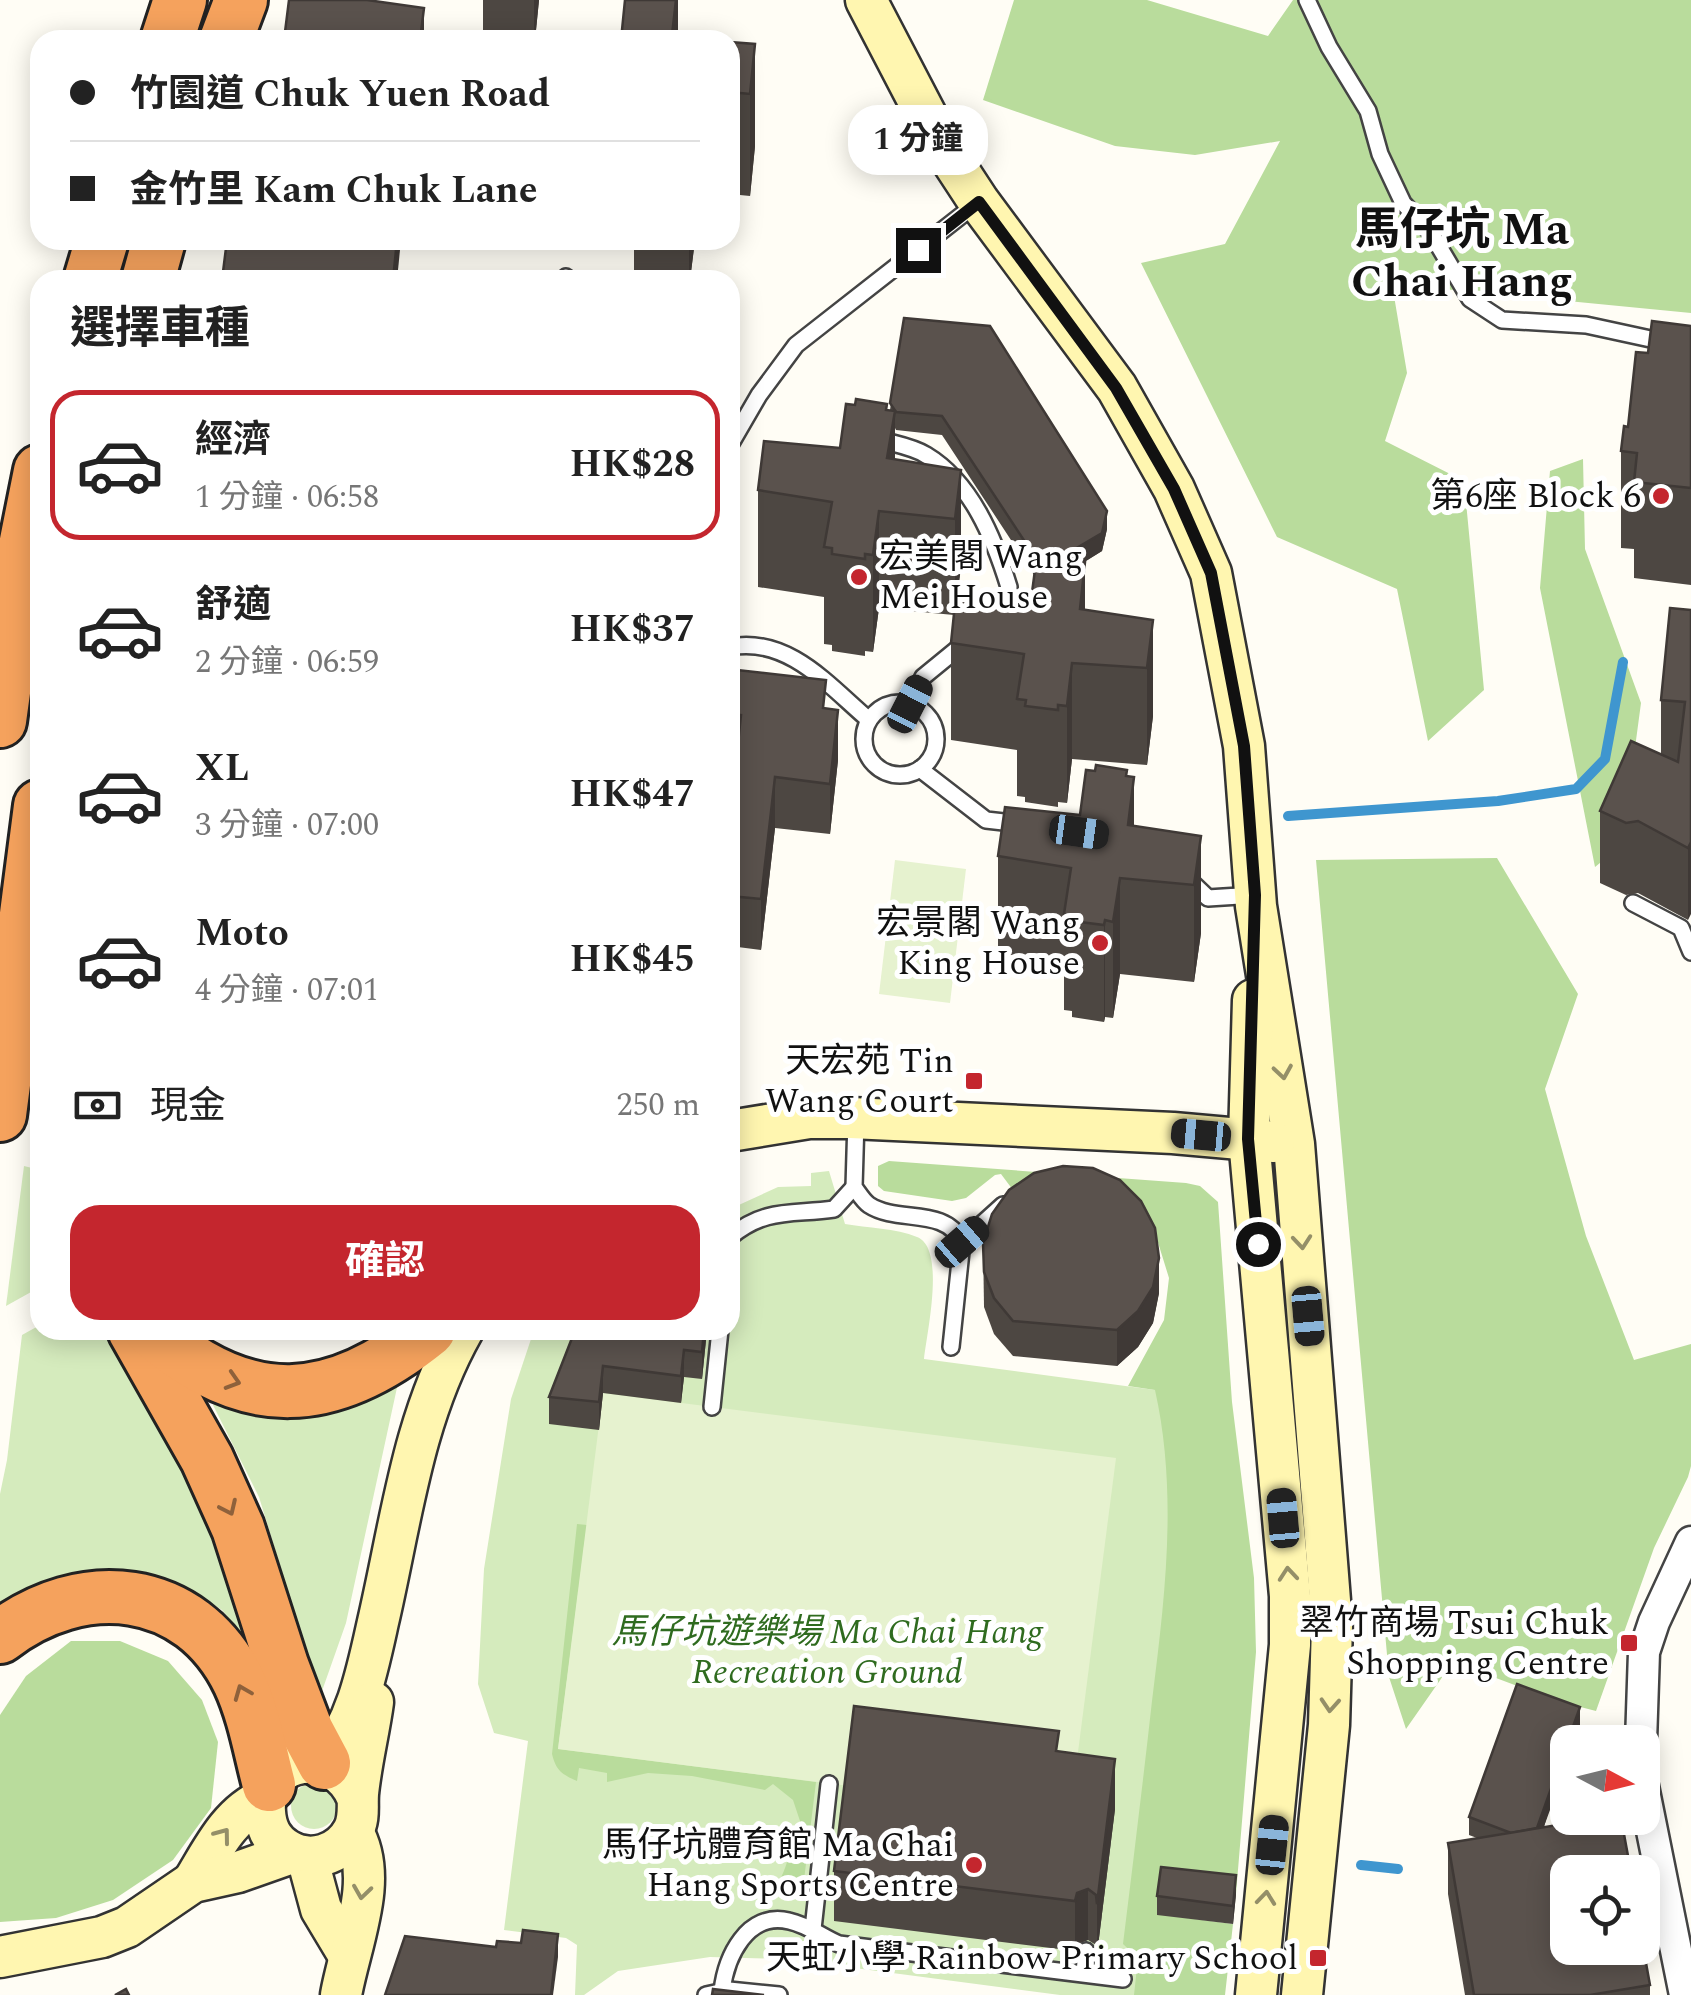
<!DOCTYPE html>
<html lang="zh-TW">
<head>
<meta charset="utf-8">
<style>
	:root { --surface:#fff; --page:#f2f2f2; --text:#222; --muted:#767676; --line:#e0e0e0; --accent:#c4262e }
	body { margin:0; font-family:Spectral,"Noto Sans TC",serif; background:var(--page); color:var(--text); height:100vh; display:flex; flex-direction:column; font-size:38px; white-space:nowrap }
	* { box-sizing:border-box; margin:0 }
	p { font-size:32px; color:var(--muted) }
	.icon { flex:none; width:55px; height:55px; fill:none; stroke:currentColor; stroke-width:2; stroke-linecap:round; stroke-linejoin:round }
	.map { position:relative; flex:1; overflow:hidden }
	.panel { position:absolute; left:30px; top:270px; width:710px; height:1070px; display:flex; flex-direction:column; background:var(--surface); border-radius:30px; box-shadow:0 5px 25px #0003 }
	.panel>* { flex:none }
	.top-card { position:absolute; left:30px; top:30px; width:710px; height:220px; border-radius:30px; box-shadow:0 5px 25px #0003; display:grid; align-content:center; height:220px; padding:0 40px; background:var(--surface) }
	.needle { width:65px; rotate:97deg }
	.controls { position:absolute; left:1550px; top:1725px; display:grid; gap:20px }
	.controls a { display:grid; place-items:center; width:110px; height:110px; border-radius:20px; background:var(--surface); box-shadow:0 5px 25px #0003; font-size:50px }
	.end { position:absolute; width:45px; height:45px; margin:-22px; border:12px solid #111; background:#fff; box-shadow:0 0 0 5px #fff }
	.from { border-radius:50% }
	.bubble { position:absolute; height:70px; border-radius:30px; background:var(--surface); box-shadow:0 5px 25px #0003; font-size:32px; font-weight:700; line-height:70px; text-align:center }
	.car { position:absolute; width:30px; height:60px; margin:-30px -15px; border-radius:12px; box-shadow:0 0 8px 2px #0007; background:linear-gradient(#222 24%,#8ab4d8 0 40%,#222 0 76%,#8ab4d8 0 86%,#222 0) }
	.top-card b { display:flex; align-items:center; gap:35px; height:95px; font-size:38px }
	.top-card b+b { border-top:2px solid var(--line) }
	.top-card i { width:25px; height:25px; background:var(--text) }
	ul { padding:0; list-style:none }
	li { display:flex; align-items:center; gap:30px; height:150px; margin:0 20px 15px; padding:0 20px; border:5px solid transparent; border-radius:30px }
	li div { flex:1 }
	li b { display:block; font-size:38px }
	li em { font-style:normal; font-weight:700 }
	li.active { border-color:var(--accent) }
	li>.icon { width:90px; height:90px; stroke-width:1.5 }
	h2 { padding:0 40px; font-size:45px; line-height:120px }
	.pay { display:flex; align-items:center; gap:25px; height:110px; padding:0 40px; font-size:38px }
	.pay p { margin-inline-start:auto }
	.button { display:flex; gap:20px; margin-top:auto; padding:20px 40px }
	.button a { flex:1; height:115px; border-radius:30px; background:var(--accent); color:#fff; font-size:40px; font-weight:700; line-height:115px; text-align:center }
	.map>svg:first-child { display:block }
	.green { fill:#d5ebbd }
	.forest { fill:#b9dc9c }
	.pitch { fill:#e6f2cf }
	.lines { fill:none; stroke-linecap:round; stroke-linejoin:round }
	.stream { stroke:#3f96cf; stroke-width:10 }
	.lane-casing { stroke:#444; stroke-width:20 }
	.street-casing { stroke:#444; stroke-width:35 }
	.secondary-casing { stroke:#333; stroke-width:45 }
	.highway-casing { stroke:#222; stroke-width:58 }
	.lane { stroke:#fff; stroke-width:15 }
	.street { stroke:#fff; stroke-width:30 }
	.secondary { stroke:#fff6b0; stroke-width:40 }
	.highway { stroke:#f5a25d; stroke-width:52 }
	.wall { fill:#4d4742; fill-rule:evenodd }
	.shaded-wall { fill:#3f3936 }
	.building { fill:#5a524d; stroke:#3f3936; stroke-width:2.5 }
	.oneway { stroke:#948f68 }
	.oneway2 { stroke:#8e613b }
	.route { stroke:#111; stroke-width:12 }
	.poi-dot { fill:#c4262e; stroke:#fff; stroke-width:4 }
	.labels { text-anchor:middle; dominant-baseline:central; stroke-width:10; stroke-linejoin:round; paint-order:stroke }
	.poi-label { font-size:35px; fill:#111; stroke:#fff; text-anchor:end }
	.park-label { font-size:35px; font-style:italic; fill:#2f6b1f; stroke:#fff }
	.district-label { font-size:45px; font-weight:bold; fill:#111; stroke:#fff }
</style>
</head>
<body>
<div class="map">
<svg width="1691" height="1995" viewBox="0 0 1691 1995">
	<rect width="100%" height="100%" fill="#fffdf5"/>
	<g class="green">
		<path d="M24 1166 40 1170V1287L6 1306Z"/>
		<path d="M829 1171 845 1224C867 1228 896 1228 917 1237 946 1248 927 1332 924 1359L1155 1390 1230 1403 1151 1922 1204 1995H1060L786 1959 710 1957 618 1971 584 1995H575L577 1945 566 1938 504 1930 528 1741 494 1733 478 1684 484 1569 511 1399 534 1330H730V1209L778 1187 811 1186V1173Z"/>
		<path d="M40 1325V1330H118L195 1471 248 1642 222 1610 179 1584 129 1572 63 1578 0 1611V1494L7 1460 22 1335Z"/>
		<path d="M398 1383 346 1623 322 1691 310 1664 259 1497 213 1405 218 1400Z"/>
		<circle cx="314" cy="1806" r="23"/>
	</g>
	<g class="forest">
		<path d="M1014 0H1147L1268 36 1293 0H1691V313L1392 284 1407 373 1385 441 1464 481 1484 690 1428 741 1397 589 1277 537 1141 263 1225 244 1280 141 1195 155 1115 146 983 100Z"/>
		<path d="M1583 459 1585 549 1641 703 1622 845 1595 867 1540 588 1550 471Z"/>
		<path d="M1497 858 1578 994 1545 1089 1586 1236 1634 1360 1691 1344V1466L1688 1477 1654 1548 1596 1711 1557 1701 1496 1678 1443 1676 1406 1729 1389 1677 1316 860Z"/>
		<path d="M889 1161 1186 1183 1200 1186 1218 1202 1232 1402 1254 1578 1256 1652 1236 1894 1157 1914 1233 1924 1225 1995H1134L1138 1958 1123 1944C1133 1863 1143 1782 1152 1701 1165 1597 1178 1493 1155 1390L1128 1386 1164 1320 1169 1278 1156 1236 1025 1206 1001 1174 995 1175 966 1198 952 1201 884 1191 878 1186V1166Z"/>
		<path d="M577 1524 587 1525 558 1749 816 1782 803 1888 798 1897 770 1894C786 1876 791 1852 792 1829L801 1824 793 1800 773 1784 765 1790 692 1776 648 1773 607 1782V1773L579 1768 577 1781C561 1774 556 1770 552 1754Z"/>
		<path d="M71 1641H120L168 1661 202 1700 218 1742 211 1808 173 1860 113 1900 56 1918 0 1922V1715L26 1676Z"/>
	</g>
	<g class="pitch">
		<path d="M895 860 966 869 950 1003 879 994Z"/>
		<path d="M603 1393 1116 1458 1070 1814 558 1749Z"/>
	</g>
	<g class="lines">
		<g class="stream">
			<path d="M1288 816 1498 801 1576 789 1605 759 1623 662"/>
			<path d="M1361 1865 1398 1869"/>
		</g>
		<defs>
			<g id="lane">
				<path d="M1307 0 1329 47 1368 111 1380 154 1403 203 1431 233 1470 299 1502 320 1586 325 1669 343 1691 352"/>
				<path d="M565 280 566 277"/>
				<path d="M881 440C895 444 913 447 926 455 971 482 994 538 1009 587L999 613"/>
				<path d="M730 445 759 395 796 345 976 204"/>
				<path d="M730 647C788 636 828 685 869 720"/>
				<circle cx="900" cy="739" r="36"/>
				<path d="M910 704 923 677 967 641"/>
				<path d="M920 769 986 820 1021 824"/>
				<path d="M1187 878 1208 898 1255 895"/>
				<path d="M1633 903 1681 928 1691 952"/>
				<path d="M856 1120 854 1187C858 1192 863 1201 869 1205 898 1224 945 1206 962 1242L951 1347"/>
				<path d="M730 1237C766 1207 793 1215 834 1209L854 1187"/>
				<path d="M962 1242 1003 1205"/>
				<path d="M712 1407 720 1330"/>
				<path d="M813 1929 829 1784"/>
				<path d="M1084 1973 1086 1951"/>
				<path d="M722 1991C726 1957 747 1911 789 1921 808 1925 822 1937 839 1944L1123 1979"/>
				<path d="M706 1995 729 1990 779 1995"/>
			</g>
			<g id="street">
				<path d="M1641 1742 1644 1652 1654 1622 1691 1542"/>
				<path d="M1642 1781 1685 1995"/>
			</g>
			<g id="secondary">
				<path d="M866 0 941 144 979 202 1117 388 1174 489 1211 573 1244 746 1256 906 1294 1144 1332 1626 1329 1725 1302 1995"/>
				<path d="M1253 1000 1249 1139 1290 1596V1645L1256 1995"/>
				<path d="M730 1131 809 1118H851L1173 1133 1274 1142"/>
				<path d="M324 1763C357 1723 367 1672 378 1622 401 1523 412 1420 463 1330"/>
				<path d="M357 1797C336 1745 261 1754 265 1812 266 1828 272 1841 287 1850 310 1864 340 1855 353 1831 360 1818 357 1807 358 1794 361 1763 369 1732 373 1702"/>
				<path d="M307 1857 321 1909 348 1954"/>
				<path d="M193 1882C212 1851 229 1814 264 1799"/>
				<path d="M0 1957 102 1937 127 1927 193 1882 238 1872 292 1853"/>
				<path d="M341 1995C350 1944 380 1879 353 1832"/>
			</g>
			<g id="highway">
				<path d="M167 40 180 0"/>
				<path d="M226 40 241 0"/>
				<path d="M90 280 102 240"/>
				<path d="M148 280 159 240"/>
				<path d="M0 721 22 561 40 471"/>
				<path d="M0 1115 40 806"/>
				<path d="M134 1330 207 1459 238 1528 282 1665 307 1731 324 1763"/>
				<path d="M151 1330C247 1414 332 1409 429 1330"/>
				<path d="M0 1637C81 1574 191 1583 239 1682 254 1714 260 1751 269 1785"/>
			</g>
		</defs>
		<use href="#lane" class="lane-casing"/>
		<use href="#street" class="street-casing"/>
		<use href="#secondary" class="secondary-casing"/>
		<use href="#highway" class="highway-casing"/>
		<use href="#lane" class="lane"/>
		<use href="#street" class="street"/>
		<use href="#secondary" class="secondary"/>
		<use href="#highway" class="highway"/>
	</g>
	<g class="wall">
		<path d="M483 0H539L535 40H483Z"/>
		<path d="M730 42 755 44V146L750 196 730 194Z"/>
		<path d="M634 240H695L690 280H634Z"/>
		<path d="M904 318 1107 529 1102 551 1084 562 1085 610 1153 620V716L1147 765 1072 759 1067 803 1058 802V807L1025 802V797L1017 796V750L951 740V643L954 615 879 608 873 652 865 651V656L832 651V645L824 644V597L758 587V490L840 448 887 410H890ZM895 428 896 430 942 435 1034 575 1031 600 957 594 961 567V470L895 459Z"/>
		<path d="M1691 326V585L1634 578V549L1621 548V451L1648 353Z"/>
		<path d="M1691 610 1688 920 1638 893 1626 895 1600 883V811L1661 754V700Z"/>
		<path d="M826 708 838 760 830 834 775 828 761 950 730 946V820L736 765H732V714Z"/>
		<path d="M1095 771 1127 776 1134 826 1201 836V933L1194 982 1120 974 1113 1018 1105 1017 1104 1022 1072 1017V1011L1064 1010V963L998 953V856L1080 815Z"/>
		<path d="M983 1243 1159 1293 1153 1323 1138 1347 1117 1366 1013 1356 994 1334 984 1307Z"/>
		<path d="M576 1330H707L702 1379 684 1377 681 1403 603 1393 599 1430 549 1424V1397Z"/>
		<path d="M1580 1725 1574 1742H1568L1544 1827 1650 1985V1995H1465L1448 1894V1843L1477 1838 1469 1835V1817Z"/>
		<path d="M1059 1752 1115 1809 1097 1954 1096 1945 1088 1940 1077 1944 1075 1951 834 1921V1871Z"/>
		<path d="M1236 1894 1233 1924 1157 1915V1896Z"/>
	</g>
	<g class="shaded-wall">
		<path d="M534 0H539L535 40H534Z"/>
		<path d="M676 0H678V40H672Z"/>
		<path d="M424 8V40H420Z"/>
		<path d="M755 44V146L750 196V94Z"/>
		<path d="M397 240H401L397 280H393Z"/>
		<path d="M689 240H695L690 280H689Z"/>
		<path d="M895 411V508L887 458Z"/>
		<path d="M961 470V567L955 616V519Z"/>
		<path d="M879 511V608L873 652V555Z"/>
		<path d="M1107 511V529L1102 551 1078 566 1056 560Z"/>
		<path d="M1085 562V658L1080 609Z"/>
		<path d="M1153 620V716L1147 765V668Z"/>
		<path d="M1072 663V759L1067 803V706Z"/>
		<path d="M838 710V760L830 834V784Z"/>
		<path d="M775 777V828L761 950V899Z"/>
		<path d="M1134 777V874L1128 825Z"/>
		<path d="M1201 836V933L1194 982V885Z"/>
		<path d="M1691 842V914L1688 920V848Z"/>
		<path d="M1120 878V974L1113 1018V922Z"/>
		<path d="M1105 920V1017L1104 1022V925Z"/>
		<path d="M1159 1258V1293L1153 1323 1138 1347 1117 1366V1330Z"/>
		<path d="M704 1330H707L702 1379V1352Z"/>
		<path d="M684 1350V1377L681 1403V1376Z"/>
		<path d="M603 1366V1393L599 1430V1402Z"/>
		<path d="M1580 1707V1725L1574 1742H1568V1761L1532 1859V1840Z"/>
		<path d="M1115 1759V1809L1097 1954V1904Z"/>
		<path d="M1236 1875V1894L1233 1924V1906Z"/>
		<path d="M1088 1889V1940L1077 1944 1075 1951V1901L1077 1893Z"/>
		<path d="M558 1934V1957L553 1995H551Z"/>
	</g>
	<g class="building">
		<path d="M289 0H367L424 8 420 40H284Z"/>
		<path d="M625 0H676L672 35 716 40H621Z"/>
		<path d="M730 42 755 44 750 94 730 92Z"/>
		<path d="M227 240H397L393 280H222Z"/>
		<path d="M904 318 990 326 1107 511 1102 533 1068 553 1047 550 1046 557 1037 555V557H1035L942 416 896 412 890 403Z"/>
		<path d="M1652 321 1691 326V488L1634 482 1637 453 1621 451 1624 426 1628 427 1636 352 1648 353Z"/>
		<path d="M856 399 887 404 886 410 895 411 887 458 961 470 955 519 879 511 873 555 865 554V559L832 554V548L824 547 832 502 758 490 764 441 840 448 846 404 855 405Z"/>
		<path d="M1047 550 1078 555 1077 561 1085 562 1080 609 1153 620 1147 668 1072 663 1067 706 1058 705V710L1025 706 1026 700 1017 699 1024 654 951 643 956 594 1031 600 1037 555 1046 557Z"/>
		<path d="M1670 608 1691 610V842L1688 848 1638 821 1626 823 1600 811 1631 741 1678 762 1685 702 1661 700Z"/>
		<path d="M737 670 826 680 823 708 838 710 830 784 775 777 761 899 730 896V820L741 715 732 714Z"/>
		<path d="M1096 765 1127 770 1126 776 1134 777 1128 825 1201 836 1194 885 1120 878 1113 922 1105 920 1104 925 1072 921 1073 915 1064 914 1071 868 998 856 1005 807 1080 815 1086 770 1095 771Z"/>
		<path d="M1063 1166 1093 1168 1120 1180 1141 1201 1155 1228 1159 1258 1153 1287 1138 1311 1117 1330 1013 1321 994 1298 984 1272 983 1243 992 1214 1009 1190 1034 1173Z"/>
		<path d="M576 1330H704L702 1352 684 1350 681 1376 603 1366 599 1402 549 1397 572 1338Z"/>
		<path d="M1517 1684 1580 1707 1537 1828 1511 1833 1469 1817Z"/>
		<path d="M854 1706 1059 1731 1056 1751 1115 1759 1097 1904 1096 1895 1088 1889 1077 1893 1075 1901 834 1871Z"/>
		<path d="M1600 1818H1621L1631 1872H1568V1948H1642V1941L1650 1985 1590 1995H1474L1448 1843Z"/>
		<path d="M1161 1867 1236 1875 1233 1906 1157 1896Z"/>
		<path d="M523 1930 558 1934 551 1995H385L405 1936 496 1947 497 1941 521 1943Z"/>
		<path d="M126 1989 129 1995H115Z"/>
		<path d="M713 1989 764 1995H712Z"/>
	</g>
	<defs><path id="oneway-chevron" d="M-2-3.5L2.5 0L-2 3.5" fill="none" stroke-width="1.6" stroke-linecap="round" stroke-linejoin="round" transform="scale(2.5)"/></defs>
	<g class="oneway">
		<use href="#oneway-chevron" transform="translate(1283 1072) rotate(81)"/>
		<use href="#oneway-chevron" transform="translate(1302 1242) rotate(85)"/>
		<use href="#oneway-chevron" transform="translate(1288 1574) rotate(-95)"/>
		<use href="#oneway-chevron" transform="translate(1330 1705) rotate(94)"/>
		<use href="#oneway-chevron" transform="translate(223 1835) rotate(-53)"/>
		<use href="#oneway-chevron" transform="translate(362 1892) rotate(98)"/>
		<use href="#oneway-chevron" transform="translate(1266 1898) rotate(-84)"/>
	</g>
	<g class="oneway2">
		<use href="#oneway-chevron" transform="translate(233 1381) rotate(17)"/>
		<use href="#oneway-chevron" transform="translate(229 1508) rotate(65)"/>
		<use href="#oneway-chevron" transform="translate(242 1692) rotate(-112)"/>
	</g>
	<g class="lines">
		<path class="route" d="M918 250 979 202 1116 388 1174 489 1211 573 1244 746 1255 895 1248 1139 1258 1244"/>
	</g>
	<g class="poi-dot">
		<circle cx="1661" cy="496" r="10"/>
		<circle cx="859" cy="577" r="10"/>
		<circle cx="1100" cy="943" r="10"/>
		<rect x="964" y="1071" width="20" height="20" rx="5"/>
		<rect x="1619" y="1633" width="20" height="20" rx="5"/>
		<circle cx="974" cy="1865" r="10"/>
		<rect x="1308" y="1948" width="20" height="20" rx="5"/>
	</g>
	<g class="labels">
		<g class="poi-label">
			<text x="1641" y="496">第6座 Block 6</text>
			<text x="879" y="557" text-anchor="start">宏美閣 Wang<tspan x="879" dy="40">Mei House</tspan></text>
			<text x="1080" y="923">宏景閣 Wang<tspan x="1080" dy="40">King House</tspan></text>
			<text x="954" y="1061">天宏苑 Tin<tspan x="954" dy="40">Wang Court</tspan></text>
			<text x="1609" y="1623">翠竹商場 Tsui Chuk<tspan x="1609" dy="40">Shopping Centre</tspan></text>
			<text x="954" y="1845">馬仔坑體育館 Ma Chai<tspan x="954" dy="40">Hang Sports Centre</tspan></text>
			<text x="1298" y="1958">天虹小學 Rainbow Primary School</text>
		</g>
		<g class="park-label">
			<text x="827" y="1632">馬仔坑遊樂場 Ma Chai Hang<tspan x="827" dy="40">Recreation Ground</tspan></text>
		</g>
		<g class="district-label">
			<text x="1462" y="230">馬仔坑 Ma<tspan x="1462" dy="52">Chai Hang</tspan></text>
		</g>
	</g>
</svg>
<div class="controls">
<a><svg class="needle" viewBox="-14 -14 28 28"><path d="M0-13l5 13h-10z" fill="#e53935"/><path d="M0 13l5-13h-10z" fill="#767676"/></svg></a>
<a><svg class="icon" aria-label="locate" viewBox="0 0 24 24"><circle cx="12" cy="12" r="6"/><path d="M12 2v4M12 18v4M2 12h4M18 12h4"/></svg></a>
</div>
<i class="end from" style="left:1258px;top:1244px"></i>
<i class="end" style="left:918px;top:250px"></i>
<div class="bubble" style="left:848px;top:105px;width:140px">1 分鐘</div>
<i class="car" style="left:910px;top:704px;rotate:27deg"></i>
<i class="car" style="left:1079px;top:832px;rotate:98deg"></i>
<i class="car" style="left:1201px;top:1135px;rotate:275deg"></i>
<i class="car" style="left:962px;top:1242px;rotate:49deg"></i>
<i class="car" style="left:1308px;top:1316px;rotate:175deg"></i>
<i class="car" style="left:1283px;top:1518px;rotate:355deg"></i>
<i class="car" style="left:1272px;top:1845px;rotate:6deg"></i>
<div class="top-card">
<b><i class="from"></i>竹園道 Chuk Yuen Road</b>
<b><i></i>金竹里 Kam Chuk Lane</b>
</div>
<section class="panel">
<h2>選擇車種</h2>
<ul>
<li class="active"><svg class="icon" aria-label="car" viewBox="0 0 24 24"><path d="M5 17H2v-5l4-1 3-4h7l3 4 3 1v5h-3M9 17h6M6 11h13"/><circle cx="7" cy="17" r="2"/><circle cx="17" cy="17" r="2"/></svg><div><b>經濟</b><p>1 分鐘 · 06:58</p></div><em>HK$28</em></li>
<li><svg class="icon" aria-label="car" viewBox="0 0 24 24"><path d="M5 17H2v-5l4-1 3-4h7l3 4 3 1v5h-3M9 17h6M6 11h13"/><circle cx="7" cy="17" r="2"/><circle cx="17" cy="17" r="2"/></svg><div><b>舒適</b><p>2 分鐘 · 06:59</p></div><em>HK$37</em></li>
<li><svg class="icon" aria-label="car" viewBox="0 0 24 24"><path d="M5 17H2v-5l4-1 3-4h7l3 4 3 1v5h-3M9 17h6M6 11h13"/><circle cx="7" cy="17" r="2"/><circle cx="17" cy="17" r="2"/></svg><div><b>XL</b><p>3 分鐘 · 07:00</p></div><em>HK$47</em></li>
<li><svg class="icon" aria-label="car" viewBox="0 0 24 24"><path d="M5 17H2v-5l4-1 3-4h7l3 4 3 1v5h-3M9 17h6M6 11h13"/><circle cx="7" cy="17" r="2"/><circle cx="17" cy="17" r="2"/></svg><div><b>Moto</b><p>4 分鐘 · 07:01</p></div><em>HK$45</em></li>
</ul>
<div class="pay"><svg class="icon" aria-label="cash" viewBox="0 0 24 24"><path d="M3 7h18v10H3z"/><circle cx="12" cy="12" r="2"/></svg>現金<p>250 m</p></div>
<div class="button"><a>確認</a></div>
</section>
</div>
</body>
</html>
